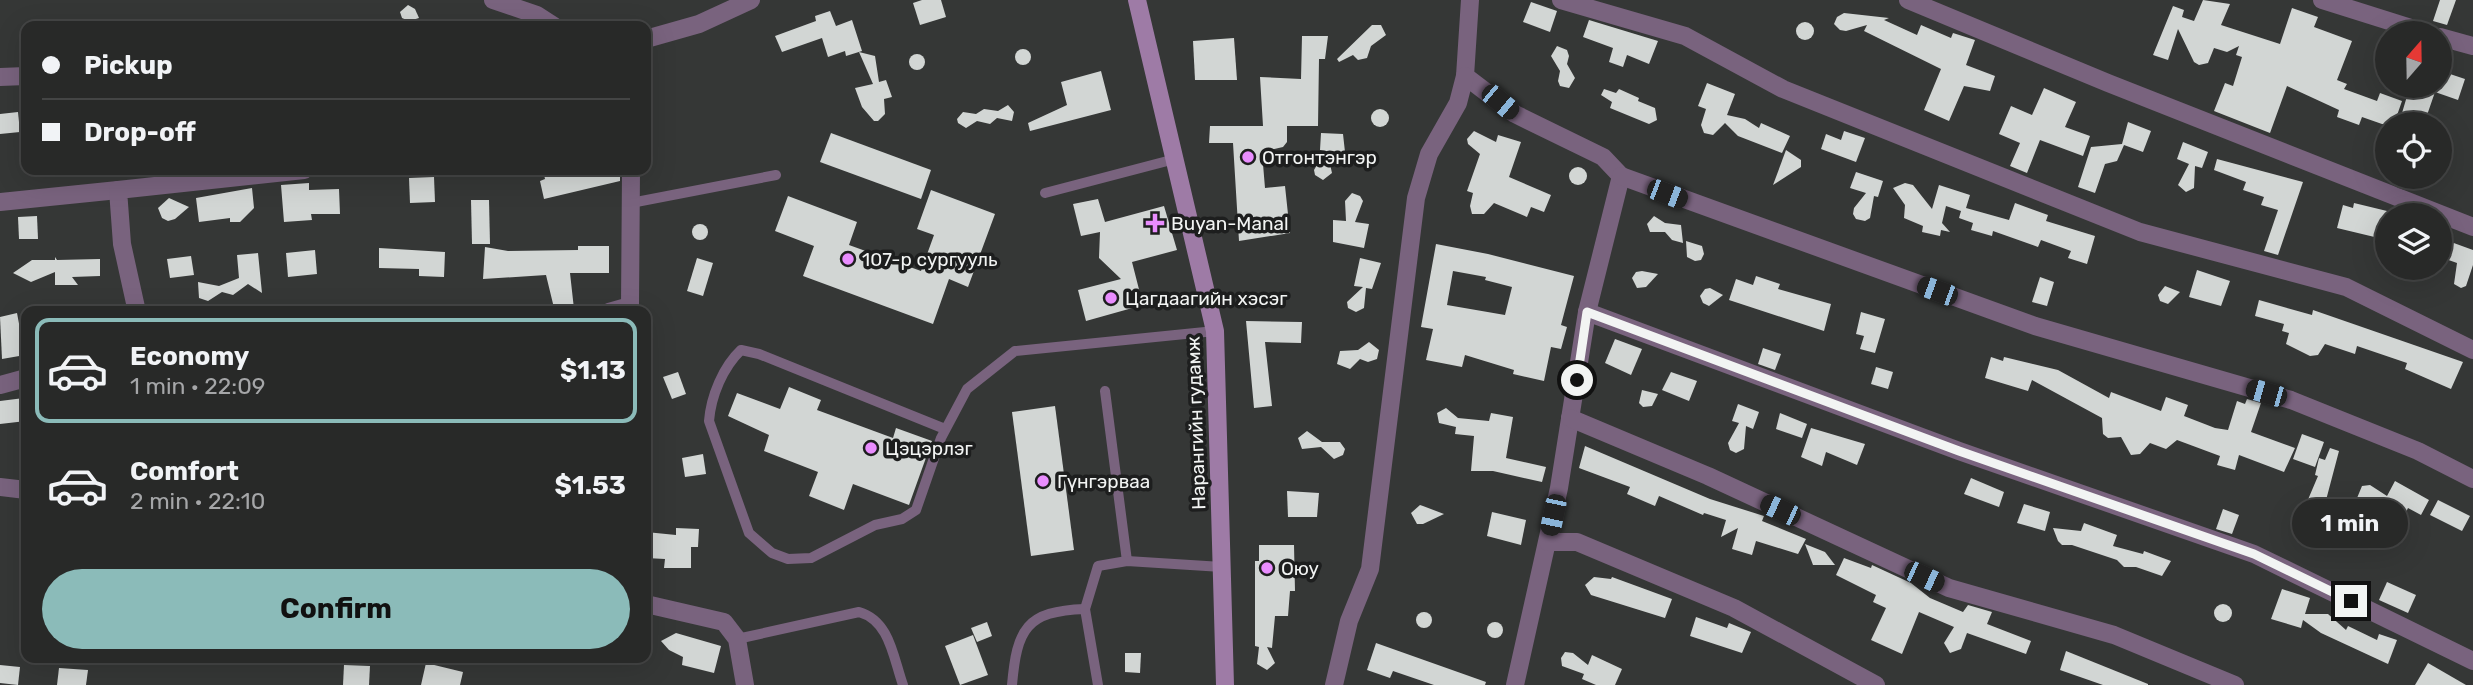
<!DOCTYPE html>
<html lang="en">
<head>
<meta charset="utf-8">
<style>
	:root { --surface:#282928; --page:#303130; --text:#f1f3f6; --muted:#a5a6a8; --line:#444545; --accent:#8bbbb9 }
	body { margin:0; font-family:Rubik,sans-serif; background:var(--page); color:var(--text); height:100vh; display:flex; flex-direction:column; font-size:26px; white-space:nowrap }
	* { box-sizing:border-box; margin:0 }
	p { font-size:23px; color:var(--muted) }
	.icon { flex:none; width:38px; height:38px; fill:none; stroke:currentColor; stroke-width:2; stroke-linecap:round; stroke-linejoin:round }
	.map { position:relative; flex:1; overflow:hidden }
	.drawer { position:absolute; left:21px; top:306px; width:630px; height:357px; display:flex; flex-direction:column; background:var(--surface); border-radius:14px; box-shadow:0 7px 28px #0002,0 0 0 2px var(--line) }
	.drawer>* { flex:none }
	.guide { position:absolute; left:21px; top:21px; width:630px; height:154px; border-radius:14px; box-shadow:0 7px 28px #0002,0 0 0 2px var(--line); display:grid; align-content:center; height:154px; padding:0 21px; background:var(--surface) }
	.needle { width:46px; rotate:20deg }
	.controls { position:absolute; left:2375px; top:21px; display:grid; gap:14px }
	.controls a { display:grid; place-items:center; width:77px; height:77px; border-radius:50%; background:var(--surface); box-shadow:0 7px 28px #0002,0 0 0 2px var(--line); font-size:35px }
	.end { position:absolute; width:32px; height:32px; margin:-16px; border:9px solid #f2f4f3; background:#111; box-shadow:0 0 0 4px #111 }
	.from { border-radius:50% }
	.bubble { position:absolute; height:49px; border-radius:24px; background:var(--surface); box-shadow:0 7px 28px #0002,0 0 0 2px var(--line); font-size:23px; font-weight:700; line-height:49px; text-align:center }
	.car { position:absolute; width:21px; height:42px; margin:-21px -10px; border-radius:9px; box-shadow:0 0 5px 2px #0007; background:linear-gradient(#222 24%,#8ab4d8 0 40%,#222 0 76%,#8ab4d8 0 86%,#222 0) }
	.guide b { display:flex; align-items:center; gap:24px; height:66px; font-size:26px }
	.guide b+b { border-top:2px solid var(--line) }
	.guide i { width:18px; height:18px; background:var(--text) }
	ul { padding:12px 0 0; list-style:none }
	li { display:flex; align-items:center; gap:21px; height:105px; margin:0 14px 10px; padding:0 7px; border:4px solid transparent; border-radius:14px }
	li div { flex:1 }
	li b { display:block; font-size:26px }
	li em { font-style:normal; font-weight:700 }
	li.active { border-color:var(--accent) }
	li>.icon { width:63px; height:63px; stroke-width:1.5 }
	.primary-button { display:flex; gap:14px; margin-top:auto; padding:14px 21px }
	.primary-button a { flex:1; height:80px; border-radius:42px; background:var(--accent); color:#111; font-size:28px; font-weight:700; line-height:80px; text-align:center }
	.map>svg:first-child { display:block }
	.building { fill:#d2d6d4; fill-rule:evenodd }
	.lines { fill:none; stroke-linecap:round; stroke-linejoin:round }
	.lane { stroke:#79637e; stroke-width:10 }
	.street { stroke:#79637e; stroke-width:18 }
	.secondary { stroke:#9e7ba6; stroke-width:18 }
	.route { stroke:#f2f4f3; stroke-width:9 }
	.poi-dot { fill:#e98dfe; stroke:#1d1e1e; stroke-width:2.5 }
	.labels { text-anchor:middle; dominant-baseline:central; stroke-width:7; stroke-linejoin:round; paint-order:stroke }
	.poi-label { font-size:19px; fill:#f2f4f3; stroke:#1d1e1e; text-anchor:start }
	.street-label { font-size:19px; fill:#f2f4f3; stroke:#1d1e1e }
</style>
</head>
<body>
<div class="map">
<svg width="2473" height="685" viewBox="0 0 2473 685">
	<rect width="100%" height="100%" fill="#353736"/>
	<g class="building">
		<path d="M922 0H941L946 17 920 25 913 3Z"/>
		<path d="M2203 0 2230 4 2221 25 2280 44 2292 8 2318 17 2314 27 2352 41 2337 80 2347 84 2344 89 2377 101 2380 93 2402 101 2394 124H2382L2362 117 2359 125 2337 117 2339 110 2287 86 2270 133 2214 111 2225 83 2233 86 2242 57 2236 55 2239 46 2227 52 2214 48 2208 63 2199 65 2194 62 2178 29 2168 60 2153 55 2173 6 2184 10 2182 17 2194 21Z"/>
		<path d="M2440 0H2456L2447 25 2433 21Z"/>
		<path d="M1531 2 1557 11 1550 32 1523 22Z"/>
		<path d="M408 5 415 9 419 18 409 21 402 18 400 12Z"/>
		<path d="M830 11 836 26 852 20 862 51 846 56 845 51 828 57 822 38 782 52 775 36 816 21 815 16Z"/>
		<path d="M1844 13 1889 18 1884 20 1917 35 1921 25 1951 38 1953 33 1975 40 1966 65 1995 76 1990 91 1964 86 1949 121 1924 110 1941 69 1864 31 1867 25 1846 31 1840 30 1834 24 1837 17Z"/>
		<path d="M1589 20 1658 41 1649 64 1627 55 1623 67 1609 62 1613 48 1583 37Z"/>
		<circle cx="1805" cy="31" r="9"/>
		<path d="M1372 25H1381L1386 35 1371 46 1367 58 1358 60 1353 55 1339 62 1337 59Z"/>
		<path d="M1302 36H1328L1325 59H1319L1318 126H1287V142L1283 147 1262 152 1265 188 1285 186 1290 233 1239 241 1233 143H1209L1210 126H1263L1260 77 1301 79Z"/>
		<path d="M1234 38 1237 80H1195L1193 41Z"/>
		<path d="M1557 46 1567 50 1569 56 1567 64 1575 78 1569 88 1560 86 1558 81 1560 71 1551 56Z"/>
		<circle cx="1023" cy="57" r="8"/>
		<path d="M859 52 875 56 879 82 886 80 892 97 884 99 885 114 878 121H874L862 107 855 88 873 84Z"/>
		<circle cx="917" cy="62" r="8"/>
		<path d="M1101 71 1111 110 1030 131 1028 123 1067 105 1061 82Z"/>
		<path d="M2441 71 2465 79 2458 100 2435 92 2425 121 2402 113 2410 86H2440Z"/>
		<path d="M1707 83 1735 94 1727 115 1745 119 1759 128 1761 123 1790 136 1782 153 1738 136 1725 123 1713 135 1704 133 1701 125 1706 109 1698 106Z"/>
		<path d="M2044 88 2076 102 2065 127 2090 136 2083 156 2040 140 2027 173 2010 166 2020 143 1999 134 2011 106 2032 115Z"/>
		<path d="M1604 89 1616 93 1619 89 1639 98 1638 101 1655 108 1657 120 1649 124 1610 108 1612 102 1601 95Z"/>
		<path d="M1008 105 1014 112 1012 121 997 118 990 124 977 121 966 128 958 123 957 119 963 112 976 114 984 109 998 111Z"/>
		<circle cx="1380" cy="118" r="9"/>
		<path d="M18 112 20 132 0 134V114Z"/>
		<path d="M2128 122 2151 131 2143 152 2124 145 2117 161 2105 164 2095 193 2078 187 2091 147 2122 144Z"/>
		<path d="M1474 131 1496 142 1498 135 1521 142 1509 177 1551 195 1544 212 1531 207 1527 217 1494 203 1484 214H1472L1470 206 1473 193 1467 191 1480 154 1468 144 1467 139Z"/>
		<path d="M1844 131 1865 138 1856 162 1821 149 1826 134 1841 140Z"/>
		<path d="M831 133 931 170 921 199 820 162Z"/>
		<path d="M1321 133 1343 134 1345 152 1327 151 1332 173 1323 180 1315 175 1314 170 1325 151 1320 150Z"/>
		<path d="M2183 142 2208 152 2202 168 2195 166 2194 188 2186 192 2178 185 2189 164 2177 159Z"/>
		<path d="M1786 150 1801 160V167L1773 185Z"/>
		<path d="M2217 159 2303 182 2278 255 2264 251 2278 210 2261 205 2264 197 2243 190 2246 182 2214 170Z"/>
		<circle cx="1578" cy="176" r="9"/>
		<path d="M543 170H620V181L544 199 540 181 545 179Z"/>
		<path d="M1856 172 1883 181 1878 197 1874 196 1870 218 1865 221 1856 219 1853 214 1854 208 1866 193 1850 188Z"/>
		<path d="M434 177 435 202 410 203 409 178Z"/>
		<path d="M309 183V190L339 189 340 214H311L312 220 284 222 281 185Z"/>
		<path d="M1905 183 1913 185 1932 209 1939 185 1970 195 1966 208 2009 220 2015 203 2048 215 2046 221 2095 236 2087 264 2068 258 2071 251 2041 240 2038 247 1993 231 1992 236 1971 230 1973 223 1959 218 1961 211 1946 206 1942 223 1950 232 1941 230 1940 236 1922 232 1923 226 1904 218 1905 205 1893 188Z"/>
		<path d="M252 188 254 208 240 222H230V218L199 222 196 198Z"/>
		<path d="M931 190 995 214 968 287 949 279 933 324 803 276 814 246 775 231 788 196 857 222 849 245 921 271 934 235 917 229Z"/>
		<path d="M1352 193 1360 196 1363 201 1355 222 1369 224 1364 248 1333 242V220L1346 221 1345 201Z"/>
		<path d="M169 198 189 207 175 219 168 221 162 218 158 208Z"/>
		<path d="M1098 199 1105 222 1164 206 1177 250 1132 262 1143 305 1086 321 1078 290 1121 279 1099 258 1100 232 1081 236 1073 204Z"/>
		<path d="M471 200H489L490 244H472Z"/>
		<path d="M2354 203 2387 211V240L2337 228 2343 205 2353 208Z"/>
		<path d="M37 216 38 239H19L18 217Z"/>
		<path d="M1654 216 1665 223 1681 225 1683 243 1672 240 1665 232H1650L1647 224Z"/>
		<circle cx="700" cy="232" r="8"/>
		<path d="M2440 238 2473 250V265L2466 286 2461 288 2454 284 2457 263 2440 257Z"/>
		<path d="M1686 241 1702 246 1704 254 1701 260 1695 261 1687 257Z"/>
		<path d="M1436 244 1488 254 1574 276 1561 325 1567 327 1561 349 1551 347 1544 381 1513 374 1514 370 1465 355 1462 367 1426 360 1433 329 1421 327ZM1453 271 1486 277 1485 280 1512 287 1505 315 1447 305Z"/>
		<path d="M578 246H609V273H570L574 309 555 312 546 275 483 279 485 247 508 251 578 250Z"/>
		<path d="M379 248 445 252 444 277 419 276V269L379 268Z"/>
		<path d="M315 250 317 274 288 277 286 253Z"/>
		<path d="M258 253 262 293 248 284 233 295 222 292 208 301 199 298 198 282 219 286 239 278 237 255Z"/>
		<path d="M191 256 194 275 170 278 167 259Z"/>
		<path d="M55 257 57 260 100 259V276L72 277 78 285H55V272L31 282 13 273 32 260H55Z"/>
		<path d="M697 258 713 263 703 296 687 291Z"/>
		<path d="M1360 258 1381 263 1372 289 1366 288 1364 308 1356 312 1348 308 1347 302 1363 287 1354 286Z"/>
		<path d="M2197 270 2230 281 2221 306 2189 297Z"/>
		<path d="M1642 271 1658 274 1646 287 1637 288 1632 278 1636 272Z"/>
		<path d="M1756 276 1780 284 1778 289 1831 304 1824 331 1729 300 1736 279 1753 285Z"/>
		<path d="M2040 277 2054 282 2047 306 2032 302Z"/>
		<path d="M2165 286 2180 292 2168 304 2160 301 2158 295Z"/>
		<path d="M1710 288 1723 295 1709 306 1703 303 1700 296 1705 289Z"/>
		<path d="M2259 300 2312 315 2313 310 2463 362 2451 389 2405 369 2407 363 2357 346 2355 354 2325 344 2318 355 2310 356 2286 344 2289 333 2282 331 2284 324 2255 316Z"/>
		<path d="M1861 312 1885 319 1875 353 1860 349 1864 336 1856 334Z"/>
		<path d="M17 313 25 355 2 359 0 317Z"/>
		<path d="M1246 321 1302 322 1301 343 1265 342 1272 406 1254 408Z"/>
		<path d="M1615 339 1642 349 1631 375 1605 363Z"/>
		<path d="M1369 342 1379 350 1377 359 1368 362 1360 359 1350 369 1337 364 1340 351 1358 350Z"/>
		<path d="M1763 348 1781 354 1775 370 1758 364Z"/>
		<path d="M1991 357 2003 361 2004 357 2058 370 2109 398 2111 392 2161 411 2166 397 2188 405 2184 416 2215 428 2228 430 2237 401 2245 404 2247 399 2261 403 2251 432 2295 448 2284 472 2239 455 2235 470 2217 465 2220 456 2177 440 2166 449 2150 443 2140 454 2131 455 2121 437 2108 438 2103 434 2102 418 2032 380 2028 391 1985 378Z"/>
		<path d="M1876 367 1893 372 1888 389 1871 384Z"/>
		<path d="M678 372 686 394 672 399 663 377Z"/>
		<path d="M1671 372 1697 381 1689 401 1662 390Z"/>
		<path d="M789 387 821 400 817 410 893 438 896 428 932 441 909 505 853 484 844 510 809 496 818 472 764 451 769 435 728 416 737 393 780 409Z"/>
		<path d="M1642 390 1658 394 1652 406 1643 407 1639 403Z"/>
		<path d="M24 398 26 421 0 424V401Z"/>
		<path d="M1738 404 1759 412 1753 429 1746 426 1744 449 1736 453 1730 450 1728 443 1739 423 1732 421Z"/>
		<path d="M1055 406 1074 550 1031 556 1012 412Z"/>
		<path d="M1446 408 1458 418 1489 421 1491 413 1513 417 1506 458 1546 467 1542 482 1493 471H1471L1474 436 1455 434 1456 427 1439 423 1437 413Z"/>
		<path d="M1780 413 1807 424 1802 438 1776 429Z"/>
		<path d="M1811 428 1865 444 1857 465 1826 452 1822 466 1801 457Z"/>
		<path d="M1307 431 1322 442H1340L1345 449 1343 455 1334 459 1321 447 1302 449 1298 438Z"/>
		<path d="M2302 434 2324 442 2315 467 2293 459Z"/>
		<path d="M1585 446 1710 499 1764 516 1762 521 1806 539 1798 554 1756 541 1752 555 1732 549 1738 528 1721 537 1726 520 1704 513 1703 515 1659 496 1655 506 1627 494 1630 487 1579 468Z"/>
		<path d="M2330 448 2339 451 2325 504 2350 515 2362 486 2370 485 2387 496 2395 481 2429 500 2421 515 2408 508 2405 514 2384 503 2368 547 2311 526 2316 514 2304 509 2318 476 2315 475 2319 458 2325 460Z"/>
		<path d="M703 454 706 474 685 477 682 458Z"/>
		<path d="M1971 478 2004 492 1999 507 1964 494Z"/>
		<path d="M1287 491 1319 493 1317 517H1288Z"/>
		<path d="M2438 500 2470 516 2462 531 2430 515Z"/>
		<path d="M2024 504 2050 512 2045 531 2017 523Z"/>
		<path d="M1420 505 1423 506 1444 514 1423 524H1417L1411 513Z"/>
		<path d="M2223 509 2239 515 2232 534 2216 529Z"/>
		<path d="M1492 512 1526 520 1521 545 1487 536Z"/>
		<path d="M2084 523 2117 535 2113 546 2143 554 2144 551 2171 561 2162 576 2136 567H2124L2117 560 2072 545H2062L2058 541 2053 528 2081 531Z"/>
		<path d="M676 528 699 529 698 547H691V568H664L665 559 646 558V532L676 535Z"/>
		<path d="M1805 544 1825 552 1835 565H1813Z"/>
		<path d="M1259 545H1294L1295 591H1290L1288 616H1275L1272 648 1267 647 1275 663 1267 670 1257 664 1259 647 1255 646V561H1259Z"/>
		<path d="M1844 558 1871 568 1872 565 1911 583 1930 598 1963 612 1968 605 1992 612 1987 624 2031 641 2026 654 1967 633 1961 649 1950 653 1944 643 1954 627 1919 612 1902 654 1871 640 1886 608 1873 602 1876 595 1836 575Z"/>
		<path d="M1594 577 1611 579 1612 577 1672 599 1665 618 1591 595 1585 585Z"/>
		<path d="M2387 582 2416 595 2408 613 2379 600Z"/>
		<path d="M2282 589 2310 598 2305 614H2328L2346 630 2348 626 2377 640 2379 634 2397 640 2388 664 2321 633 2303 620 2301 628 2271 619Z"/>
		<circle cx="2223" cy="613" r="9"/>
		<circle cx="1424" cy="620" r="8"/>
		<path d="M1696 617 1727 628 1729 623 1751 632 1742 653 1690 636Z"/>
		<path d="M987 622 992 636 977 642 971 628Z"/>
		<circle cx="1495" cy="630" r="8"/>
		<path d="M676 633 721 646 714 673 682 665 683 657 669 650 661 641Z"/>
		<path d="M973 635 988 675 960 685 945 646Z"/>
		<path d="M1376 643 1486 682 1485 685H1434L1393 671 1390 678 1367 670Z"/>
		<path d="M2066 651 2148 684V685H2103L2060 670Z"/>
		<path d="M1565 652 1573 653 1588 665 1592 655 1622 669 1615 685H1596L1582 679 1584 674 1562 666 1561 658Z"/>
		<path d="M1125 653H1141L1140 673 1125 672Z"/>
		<path d="M426 663 463 672 460 685H421Z"/>
		<path d="M2428 663 2466 685H2415Z"/>
		<path d="M0 665 20 667 18 685 0 683Z"/>
		<path d="M344 665 370 666 369 685H343Z"/>
		<path d="M59 668 88 670 86 685H57Z"/>
	</g>
	<g class="lines">
		<g class="lane">
			<path d="M1045 193 1175 159"/>
			<path d="M631 203 776 175"/>
			<path d="M1105 391 1127 561"/>
			<path d="M945 429 759 354 741 350C723 367 711 396 709 421L749 533 772 553 788 559 811 558 875 525 902 519 916 510 941 438 967 389 1015 351 1215 331"/>
			<path d="M737 639 859 612C890 621 893 657 903 685"/>
			<path d="M1012 685C1017 629 1026 611 1085 609"/>
			<path d="M1098 685 1085 609 1098 566 1127 561 1222 567"/>
		</g>
		<g class="street">
			<path d="M493 0 537 15 554 26"/>
			<path d="M1470 0 1465 76 1515 114 1603 157 1621 176 1587 312 1559 488 1515 685"/>
			<path d="M1561 0 1685 36 1783 89 2140 232 2346 287 2473 350"/>
			<path d="M1908 0 2108 83 2473 227"/>
			<path d="M2322 0 2427 33"/>
			<path d="M2440 37 2473 46"/>
			<path d="M646 39 699 24 751 0"/>
			<path d="M0 77 26 76"/>
			<path d="M1621 176 2035 326 2291 400 2418 451 2473 479"/>
			<path d="M0 202 118 190"/>
			<path d="M137 312 122 244 118 190 304 170"/>
			<path d="M609 312 630 306 631 170"/>
			<path d="M1587 312 1959 451 2254 554 2473 661"/>
			<path d="M0 385 26 378"/>
			<path d="M1570 418 1708 476 1949 588 2114 635 2235 685"/>
			<path d="M0 487 26 490"/>
			<path d="M1548 542H1577L1734 608 1876 685"/>
			<path d="M646 604 724 622 737 639 745 685"/>
			<path d="M1334 685 1349 621 1370 569 1416 198 1429 154 1458 103 1465 76"/>
		</g>
		<path class="secondary" d="M1137 0 1215 331 1225 685"/>
	</g>
	<g class="lines">
		<path class="route" d="M1577 380 1587 312 1959 451 2254 554 2351 601"/>
	</g>
	<g class="poi-dot">
		<circle cx="1248" cy="157" r="7"/>
		<path d="M1151.5 212.5h7v7h7v7h-7v7h-7v-7h-7v-7h7z"/>
		<circle cx="848" cy="259" r="7"/>
		<circle cx="1111" cy="298" r="7"/>
		<circle cx="871" cy="448" r="7"/>
		<circle cx="1043" cy="481" r="7"/>
		<circle cx="1267" cy="568" r="7"/>
	</g>
	<g class="labels">
		<g class="poi-label">
			<text x="1262" y="157">Отгонтэнгэр</text>
			<text x="1171" y="223">Buyan-Manal</text>
			<text x="862" y="259">107-р сургууль</text>
			<text x="1125" y="298">Цагдаагийн хэсэг</text>
			<text x="885" y="448">Цэцэрлэг</text>
			<text x="1057" y="481">Гүнгэрваа</text>
			<text x="1281" y="568">Оюу</text>
		</g>
		<g class="street-label">
			<text transform="translate(1196 423) rotate(-92)">Нарангийн гудамж</text>
		</g>
	</g>
</svg>
<div class="controls">
<a><svg class="needle" viewBox="-14 -14 28 28"><path d="M0-13l5 13h-10z" fill="#e53935"/><path d="M0 13l5-13h-10z" fill="#a5a6a8"/></svg></a>
<a><svg class="icon" aria-label="locate" viewBox="0 0 24 24"><circle cx="12" cy="12" r="6"/><path d="M12 2v4M12 18v4M2 12h4M18 12h4"/></svg></a>
<a><svg class="icon" aria-label="layers" viewBox="0 0 24 24"><path d="M12 4l9 5-9 5-9-5zM3 14l9 5 9-5"/></svg></a>
</div>
<i class="end from" style="left:1577px;top:380px"></i>
<i class="end" style="left:2351px;top:601px"></i>
<div class="bubble" style="left:2292px;top:499px;width:116px">1 min</div>
<i class="car" style="left:1500px;top:102px;rotate:130deg"></i>
<i class="car" style="left:1667px;top:194px;rotate:111deg"></i>
<i class="car" style="left:1937px;top:291px;rotate:290deg"></i>
<i class="car" style="left:2266px;top:393px;rotate:286deg"></i>
<i class="car" style="left:1780px;top:510px;rotate:295deg"></i>
<i class="car" style="left:1553px;top:515px;rotate:192deg"></i>
<i class="car" style="left:1924px;top:577px;rotate:115deg"></i>
<div class="guide">
<b><i class="from"></i>Pickup</b>
<b><i></i>Drop-off</b>
</div>
<section class="drawer">
<ul>
<li class="active"><svg class="icon" aria-label="car" viewBox="0 0 24 24"><path d="M5 17H2v-5l4-1 3-4h7l3 4 3 1v5h-3M9 17h6M6 11h13"/><circle cx="7" cy="17" r="2"/><circle cx="17" cy="17" r="2"/></svg><div><b>Economy</b><p>1 min · 22:09</p></div><em>$1.13</em></li>
<li><svg class="icon" aria-label="car" viewBox="0 0 24 24"><path d="M5 17H2v-5l4-1 3-4h7l3 4 3 1v5h-3M9 17h6M6 11h13"/><circle cx="7" cy="17" r="2"/><circle cx="17" cy="17" r="2"/></svg><div><b>Comfort</b><p>2 min · 22:10</p></div><em>$1.53</em></li>
</ul>
<div class="primary-button"><a>Confirm</a></div>
</section>
</div>
</body>
</html>
